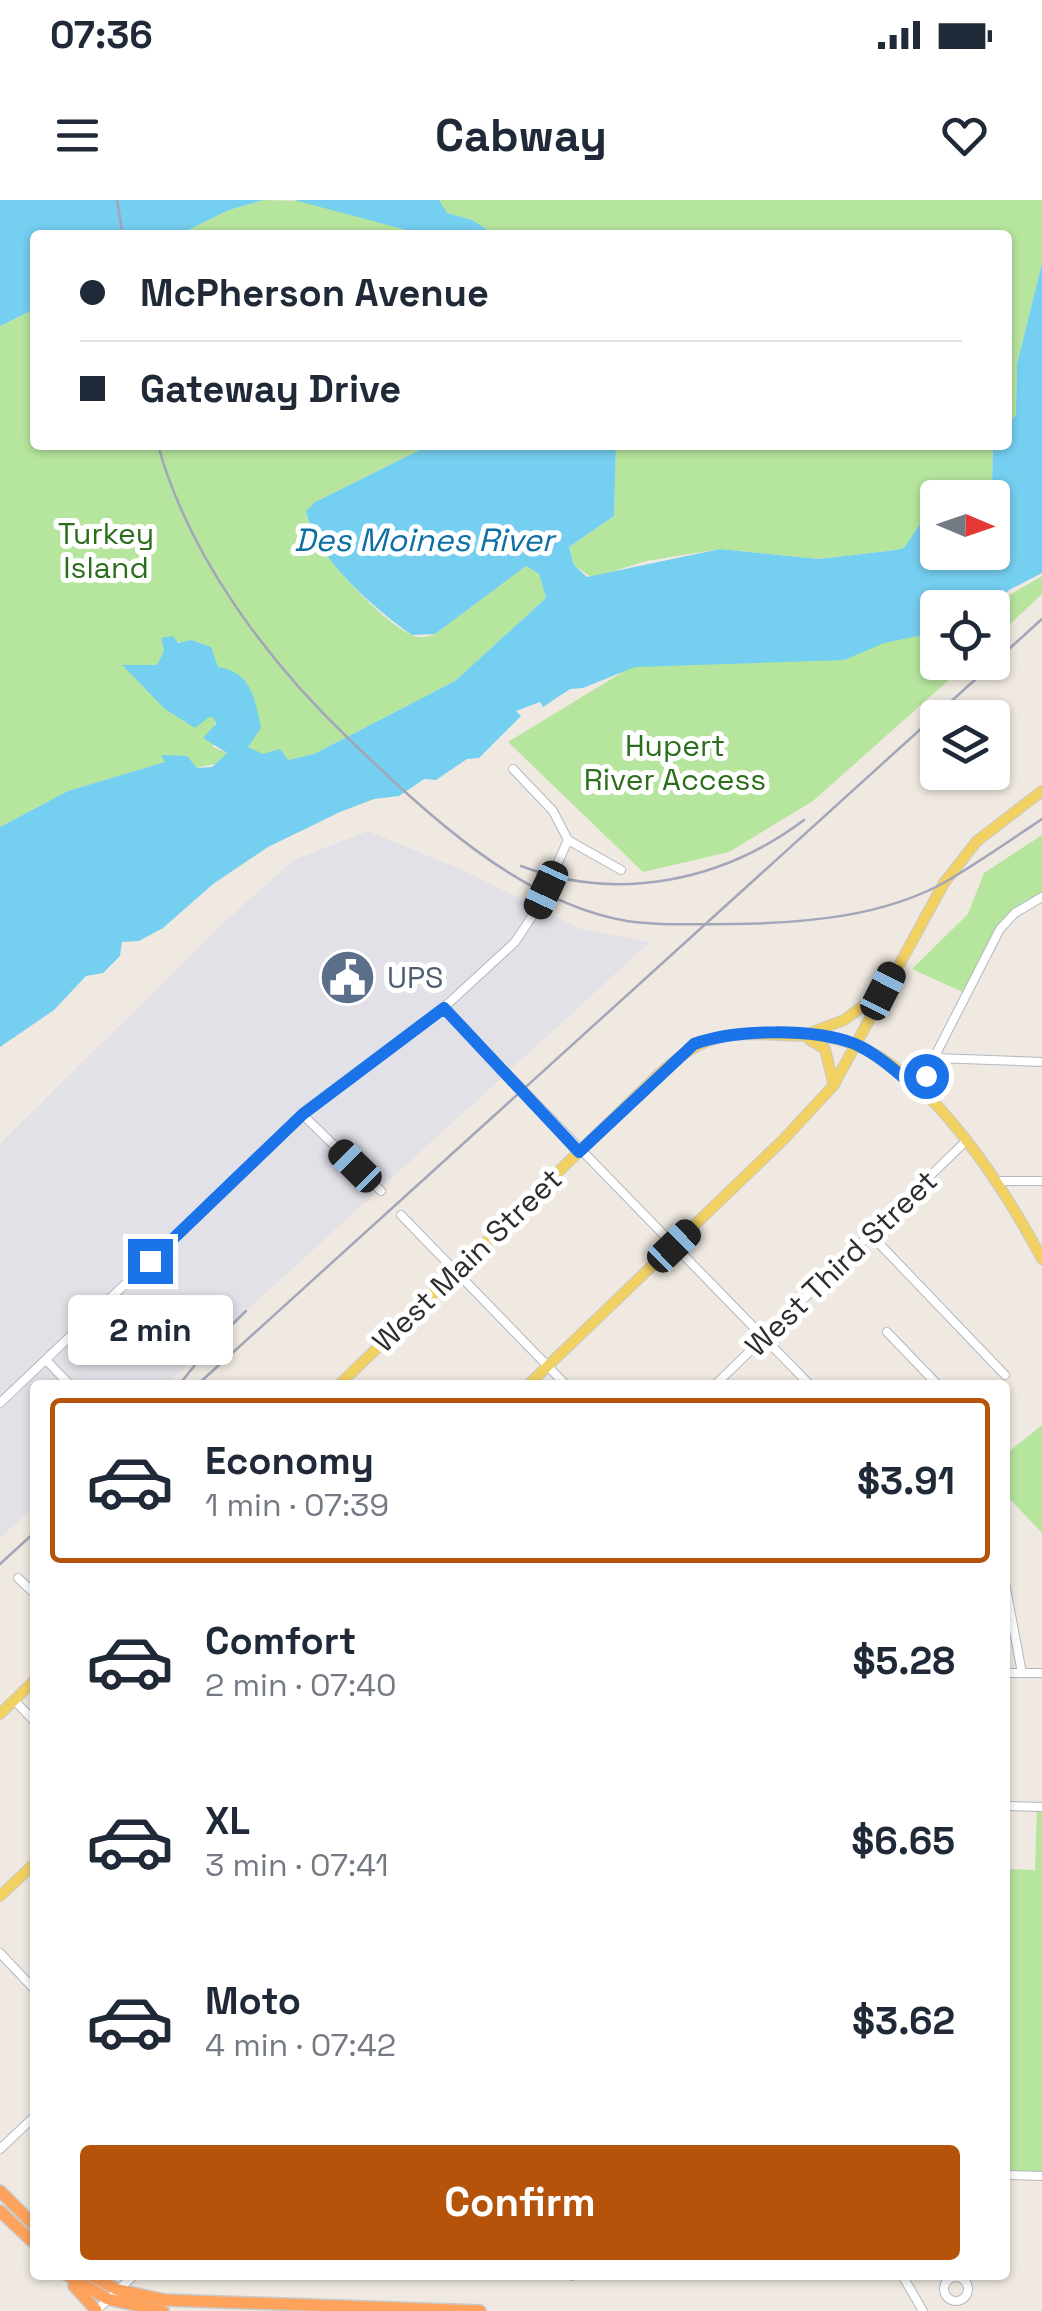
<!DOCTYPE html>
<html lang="en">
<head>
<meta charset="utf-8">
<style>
	:root { --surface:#fff; --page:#f2f2f3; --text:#1f2937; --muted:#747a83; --line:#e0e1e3; --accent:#b45309 }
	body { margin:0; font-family:"Space Grotesk",sans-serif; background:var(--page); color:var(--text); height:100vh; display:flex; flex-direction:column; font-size:38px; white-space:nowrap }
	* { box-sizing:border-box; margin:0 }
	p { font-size:32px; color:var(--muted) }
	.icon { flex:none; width:55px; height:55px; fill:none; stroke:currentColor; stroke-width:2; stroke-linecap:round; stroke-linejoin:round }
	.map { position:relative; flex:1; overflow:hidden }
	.drawer { position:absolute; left:30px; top:1180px; width:980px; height:900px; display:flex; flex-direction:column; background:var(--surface); border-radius:10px; box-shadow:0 2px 8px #0004 }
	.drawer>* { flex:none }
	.hud { position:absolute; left:30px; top:30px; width:982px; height:220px; border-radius:10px; box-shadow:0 2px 8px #0004; display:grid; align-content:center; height:220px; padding:0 50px; background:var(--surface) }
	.needle { width:65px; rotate:92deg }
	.tools { position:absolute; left:920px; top:280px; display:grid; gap:20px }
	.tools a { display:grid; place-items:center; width:90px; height:90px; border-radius:10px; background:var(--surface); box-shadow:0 2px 8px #0004; font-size:50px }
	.end { position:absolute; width:45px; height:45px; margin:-22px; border:12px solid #1a73e8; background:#fff; box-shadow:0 0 0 5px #fff }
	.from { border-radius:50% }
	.bubble { position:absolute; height:70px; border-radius:10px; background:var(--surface); box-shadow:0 2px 8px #0004; font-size:32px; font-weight:800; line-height:70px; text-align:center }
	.car { position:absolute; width:30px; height:60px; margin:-30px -15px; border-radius:12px; box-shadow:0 0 8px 2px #0007; background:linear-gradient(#222 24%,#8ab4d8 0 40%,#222 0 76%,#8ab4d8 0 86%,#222 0) }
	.hud b { display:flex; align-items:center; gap:35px; height:95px; font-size:38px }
	.hud b+b { border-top:2px solid var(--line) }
	.hud i { width:25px; height:25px; background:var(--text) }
	ul { padding:18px 0 0; list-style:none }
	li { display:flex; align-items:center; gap:30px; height:165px; margin:0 20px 15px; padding:0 30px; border:5px solid transparent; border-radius:10px }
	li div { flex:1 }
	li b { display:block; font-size:38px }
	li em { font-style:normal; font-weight:800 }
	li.active { border-color:var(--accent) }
	li>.icon { width:90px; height:90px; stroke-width:1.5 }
	.primary-button { display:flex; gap:20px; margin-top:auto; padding:20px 50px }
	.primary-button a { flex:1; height:115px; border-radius:10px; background:var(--accent); color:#fff; font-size:40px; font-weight:800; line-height:115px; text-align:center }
	.status { display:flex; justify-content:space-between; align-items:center; height:70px; padding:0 50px; background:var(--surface); direction:ltr }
	.status svg { height:28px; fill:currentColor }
	header { display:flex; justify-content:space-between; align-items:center; height:130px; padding:0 50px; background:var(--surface); font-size:45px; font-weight:800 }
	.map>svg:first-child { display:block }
	.industrial { fill:#e3e1e8 }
	.green { fill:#b6e59e }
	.water { fill:#75cff0 }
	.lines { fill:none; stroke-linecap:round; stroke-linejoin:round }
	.minor-casing { stroke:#b4b7c1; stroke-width:10 }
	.major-casing { stroke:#c9c9c9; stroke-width:12 }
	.highway-casing { stroke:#c9c9c9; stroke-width:14 }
	.minor { stroke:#fff; stroke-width:8 }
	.major { stroke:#f2d163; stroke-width:10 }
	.highway { stroke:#ffa35c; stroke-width:11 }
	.rail { stroke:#a3a6b8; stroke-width:2.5 }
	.route { stroke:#1a73e8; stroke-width:12 }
	.labels { text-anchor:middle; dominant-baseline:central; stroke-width:10; stroke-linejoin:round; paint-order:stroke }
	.park-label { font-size:30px; fill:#2c6e1b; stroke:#fff }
	.service-label { font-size:30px; fill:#4e5e75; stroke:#fff; text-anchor:start }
	.street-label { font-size:30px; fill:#2e2e2e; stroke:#fff }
	.water-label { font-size:32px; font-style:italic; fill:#0d6fa3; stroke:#fff }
</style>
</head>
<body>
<div class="status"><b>07:36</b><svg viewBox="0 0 49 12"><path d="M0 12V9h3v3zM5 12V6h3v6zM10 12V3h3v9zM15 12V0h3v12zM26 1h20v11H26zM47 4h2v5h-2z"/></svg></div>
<header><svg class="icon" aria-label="menu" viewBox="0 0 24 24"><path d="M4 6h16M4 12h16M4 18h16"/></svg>Cabway<svg class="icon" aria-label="heart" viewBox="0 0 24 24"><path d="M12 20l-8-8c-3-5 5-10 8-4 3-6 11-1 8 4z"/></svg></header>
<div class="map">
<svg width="1042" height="2111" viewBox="0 0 1042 2111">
	<rect width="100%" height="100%" fill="#efe9e1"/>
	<path class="industrial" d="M368 631 467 672 581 729 650 742 165 1185H35V1306L0 1338V944L222 724 294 660Z"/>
	<g class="green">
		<path d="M264 0 302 1 425 35H178L229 10Z"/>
		<path d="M439 0H1042V63L1017 164 1016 215 1008 224V35H496L472 20 446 13Z"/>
		<path d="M35 109V245H430L317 301 306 315C314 349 380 421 412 435 419 439 427 437 435 434L526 366 539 374 546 398 455 481 314 554 288 560 250 551 218 467 203 447 161 438 164 451 157 465 123 466 142 484 215 518 213 547 227 553 223 562 196 568 162 556 166 562 68 591 0 627V126Z"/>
		<path d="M616 245H993L992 283 974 297 938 298 937 318 920 324 904 349 819 359 720 349 646 361 592 378 574 365 569 347 614 316Z"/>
		<path d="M1042 376V394L993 440 992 408H987Z"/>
		<path d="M937 427 938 462 968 463 813 601 729 652 643 672 508 542 631 467Z"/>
		<path d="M1042 635V697L1000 729 967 794 912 769 968 714 984 673Z"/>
		<path d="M1042 1225V1333L1005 1294V1255Z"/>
		<path d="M1037 1607H1042V1976L1005 1975V1669L1035 1670Z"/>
	</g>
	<g class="water">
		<path d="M0 0H264L229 10 178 35H35V109L0 126Z"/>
		<path d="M294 0H439L447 13 472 20 496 35H425Z"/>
		<path d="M1042 63V373L1009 390 992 407 938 408 937 432 884 443 844 460 635 467 583 488 570 489 543 507 540 502 516 511 521 516 479 558 467 559 436 580 424 579 399 596 374 599 340 612 268 647 213 684 163 728 139 741 122 742 120 756 103 773 86 776 54 810 0 847V627L68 591 165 562 161 555 187 556 197 568 212 567 227 553 203 538 216 524 214 518 209 517 195 528 165 509 122 465H157L164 451 161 438 173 436 178 443 191 440 211 447 218 467C251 472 255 498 261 528L248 547 263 554 280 549 288 560 314 554 455 481 546 398 539 374 526 366 435 434 412 435C376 410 313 356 306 311L315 302 430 245H616L614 316 569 347 574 365 587 377 720 349 819 359 896 350 904 348 920 324 935 318 938 352H992V298L974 297 992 283 993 245H1008V224L1016 215 1017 164Z"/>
	</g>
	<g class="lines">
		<defs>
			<g id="minor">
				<path d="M513 569 553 611 568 640"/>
				<path d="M568 640 621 670"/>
				<path d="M444 809 810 1185"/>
				<path d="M935 858 1042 862"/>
				<path d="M918 889 1000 729 1015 713 1042 697"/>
				<path d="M303 915 381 991"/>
				<path d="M998 981H1042"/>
				<path d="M401 1015 566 1185"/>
				<path d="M870 1034 1005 1175"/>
				<path d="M887 1132 938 1185"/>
				<path d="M46 1160 70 1185"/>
				<path d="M715 1185 967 940"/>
				<path d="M0 1203 303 915 439 812 515 742 537 709 568 640"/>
				<path d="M1005 1263V1276"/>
				<path d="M18 1378 35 1394"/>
				<path d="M1005 1383 1022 1473"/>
				<path d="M1005 1473H1042"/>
				<path d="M14 1500 35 1522"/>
				<path d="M1005 1606 1042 1607"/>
				<path d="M0 1753 35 1790"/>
				<path d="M0 1949 35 1916"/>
				<path d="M1005 1975 1042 1976"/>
				<path d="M902 2075 923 2111"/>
				<path d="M572 2076V2075"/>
				<circle cx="956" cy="2089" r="12"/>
				<path d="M96 2111 134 2075"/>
			</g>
			<g id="major">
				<path d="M810 833 844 820 882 792"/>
				<path d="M810 840 825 849 833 882"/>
				<path d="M339 1185 660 873C703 836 721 832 778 835 802 836 829 835 853 844 931 872 1005 989 1042 1059"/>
				<path d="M528 1185 783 940 833 886 944 683 977 641 1042 591"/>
				<path d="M0 1514 35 1480"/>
				<path d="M0 1696 35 1663"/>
			</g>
			<g id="highway">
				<path d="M0 1991 35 2026"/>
				<path d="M0 2011 35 2044"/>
				<path d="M67 2075 108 2099 163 2111"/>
				<path d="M90 2075 118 2090 165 2100 480 2111"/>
				<path d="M74 2086 96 2110"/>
			</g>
		</defs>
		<use href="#minor" class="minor-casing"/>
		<use href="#major" class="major-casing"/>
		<use href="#highway" class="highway-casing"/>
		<use href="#minor" class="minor"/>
		<use href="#major" class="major"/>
		<use href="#highway" class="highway"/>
		<g class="rail">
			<path d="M117 0 123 35"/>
			<path d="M158 245C189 357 268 462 351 541 425 612 520 703 627 721 662 726 697 724 733 724 804 723 884 717 947 681 979 662 1011 640 1042 619"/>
			<path d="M521 666C618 703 723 681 804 620"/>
			<path d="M179 1185 211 1145 246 1111"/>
			<path d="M197 1185 1042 419"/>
			<path d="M0 1364 35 1332"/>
		</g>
	</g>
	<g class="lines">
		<path class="route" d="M150 1061 303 914 444 808 579 952 694 844C735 829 814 828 855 844 878 854 899 874 918 890L926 876"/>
	</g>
	<defs>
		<symbol id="civic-disc" viewBox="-11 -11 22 22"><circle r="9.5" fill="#5c6f8a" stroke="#fff"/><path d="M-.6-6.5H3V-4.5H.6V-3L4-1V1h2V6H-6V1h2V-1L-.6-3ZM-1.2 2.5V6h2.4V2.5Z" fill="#fff"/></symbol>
	</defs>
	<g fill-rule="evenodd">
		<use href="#civic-disc" x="316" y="746" width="63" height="63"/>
	</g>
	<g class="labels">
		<g class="park-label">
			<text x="106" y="333">Turkey<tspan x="106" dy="34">Island</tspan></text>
			<text x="675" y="545">Hupert<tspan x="675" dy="34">River Access</tspan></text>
		</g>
		<g class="service-label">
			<text x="387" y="777">UPS</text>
		</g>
		<g class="street-label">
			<text transform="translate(467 1060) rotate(-44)">West Main Street</text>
			<text transform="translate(841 1063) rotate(-44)">West Third Street</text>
		</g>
		<g class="water-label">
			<text x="424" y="340">Des Moines River</text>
		</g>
	</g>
</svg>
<div class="tools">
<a><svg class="needle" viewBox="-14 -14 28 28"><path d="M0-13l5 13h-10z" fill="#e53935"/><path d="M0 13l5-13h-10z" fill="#747a83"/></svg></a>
<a><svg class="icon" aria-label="locate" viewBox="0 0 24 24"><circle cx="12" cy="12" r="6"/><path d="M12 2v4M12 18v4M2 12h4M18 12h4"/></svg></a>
<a><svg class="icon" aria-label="layers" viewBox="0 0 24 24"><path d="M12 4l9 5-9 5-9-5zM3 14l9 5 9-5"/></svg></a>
</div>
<i class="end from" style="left:926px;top:876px"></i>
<i class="end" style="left:150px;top:1061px"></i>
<div class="bubble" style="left:68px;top:1095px;width:165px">2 min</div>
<i class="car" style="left:546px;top:690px;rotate:205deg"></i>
<i class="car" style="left:883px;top:791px;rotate:27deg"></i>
<i class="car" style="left:355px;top:966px;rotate:315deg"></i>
<i class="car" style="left:674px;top:1046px;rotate:46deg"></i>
<div class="hud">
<b><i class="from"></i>McPherson Avenue</b>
<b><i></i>Gateway Drive</b>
</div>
<section class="drawer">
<ul>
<li class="active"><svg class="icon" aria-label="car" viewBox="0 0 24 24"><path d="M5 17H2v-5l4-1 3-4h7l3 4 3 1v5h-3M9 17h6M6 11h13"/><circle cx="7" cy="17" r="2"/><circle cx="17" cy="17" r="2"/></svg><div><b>Economy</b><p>1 min · 07:39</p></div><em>$3.91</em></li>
<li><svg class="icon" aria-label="car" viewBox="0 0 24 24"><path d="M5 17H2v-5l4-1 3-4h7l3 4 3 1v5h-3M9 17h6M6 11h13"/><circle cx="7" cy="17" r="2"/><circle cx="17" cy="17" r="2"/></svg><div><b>Comfort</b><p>2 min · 07:40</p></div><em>$5.28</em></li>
<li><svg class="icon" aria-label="car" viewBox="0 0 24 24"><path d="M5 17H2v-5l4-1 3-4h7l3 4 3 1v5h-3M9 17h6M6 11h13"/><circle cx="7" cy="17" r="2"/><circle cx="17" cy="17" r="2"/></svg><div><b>XL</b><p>3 min · 07:41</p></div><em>$6.65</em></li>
<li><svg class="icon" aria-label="car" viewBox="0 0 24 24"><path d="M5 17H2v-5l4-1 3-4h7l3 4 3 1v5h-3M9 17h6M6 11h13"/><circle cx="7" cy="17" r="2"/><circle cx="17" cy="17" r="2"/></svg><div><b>Moto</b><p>4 min · 07:42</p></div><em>$3.62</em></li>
</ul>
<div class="primary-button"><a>Confirm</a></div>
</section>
</div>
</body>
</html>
